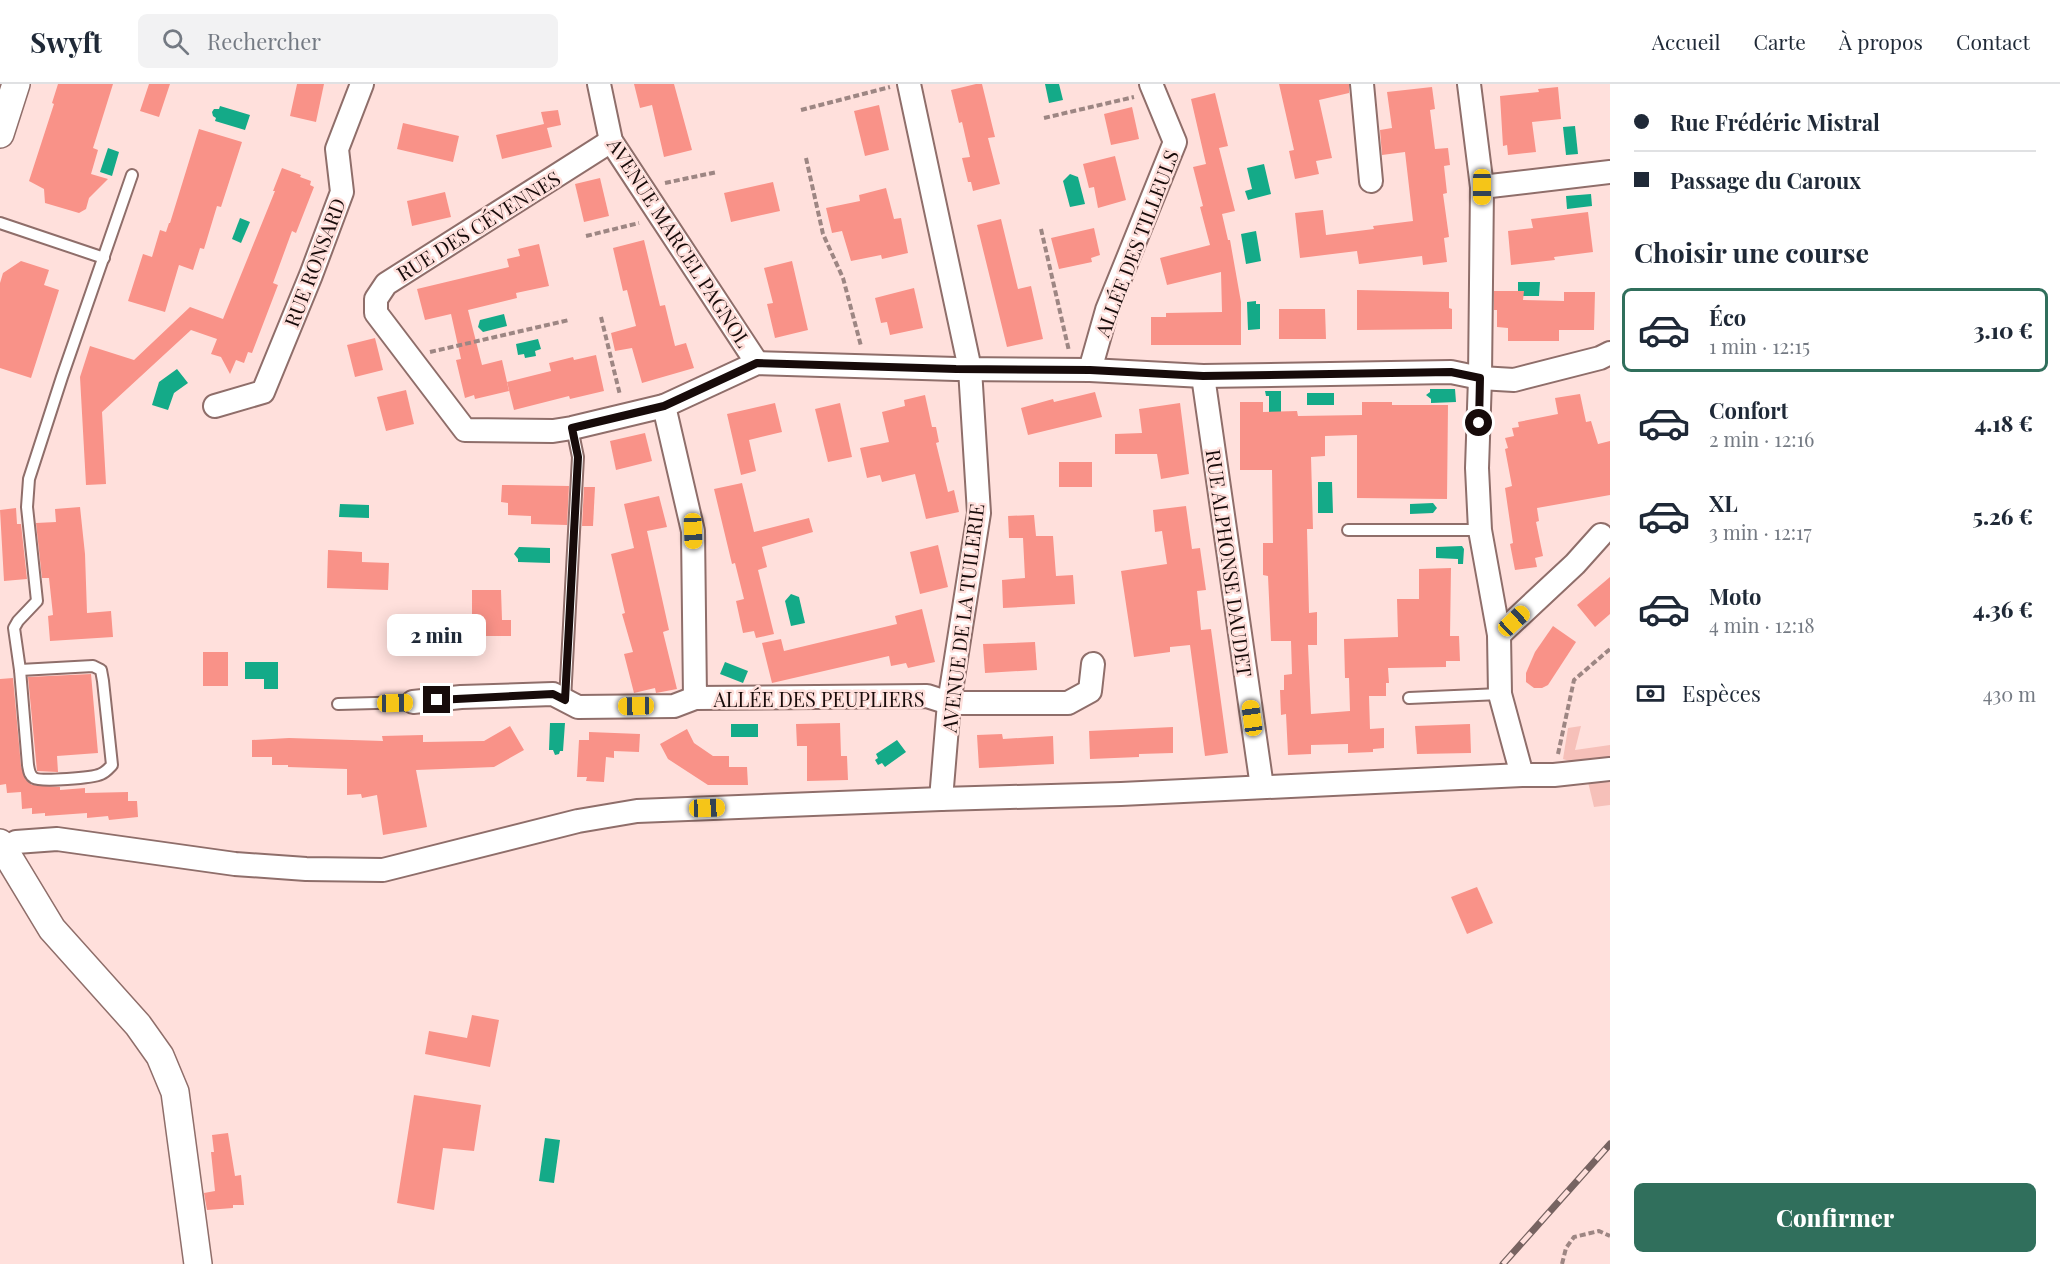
<!DOCTYPE html>
<html lang="fr">
<head>
<meta charset="utf-8">
<style>
	:root { --surface:#fff; --page:#f2f2f3; --text:#1f2937; --muted:#747a83; --line:#e0e1e3; --accent:#306f5c }
	body { margin:0; font-family:"Playfair Display",serif; background:var(--page); color:var(--text); height:100vh; display:flex; flex-direction:column; font-size:22px; white-space:nowrap }
	* { box-sizing:border-box; margin:0 }
	p { font-size:20px; color:var(--muted) }
	.icon { flex:none; width:33px; height:33px; fill:none; stroke:currentColor; stroke-width:2; stroke-linecap:round; stroke-linejoin:round }
	.map { position:relative; flex:1; overflow:hidden }
	.panel { display:flex; flex-direction:column; background:var(--surface); width:450px }
	.panel>* { flex:none }
	.guide { display:grid; align-content:center; height:132px; padding:0 24px; background:var(--surface) }
	.end { position:absolute; width:27px; height:27px; margin:-14px; border:8px solid #170b0a; background:#fff; box-shadow:0 0 0 3px #fff }
	.from { border-radius:50% }
	.bubble { position:absolute; height:42px; border-radius:9px; background:var(--surface); box-shadow:0 3px 15px #0003; font-size:20px; font-weight:800; line-height:42px; text-align:center }
	.car { position:absolute; width:18px; height:36px; margin:-18px -9px; border-radius:8px; box-shadow:0 0 4px 2px #0007; background:linear-gradient(#f5c518 24%,#345 0 40%,#f5c518 0 76%,#345 0 86%,#f5c518 0) }
	.guide b { display:flex; align-items:center; gap:21px; height:57px; font-size:22px }
	.guide b+b { border-top:2px solid var(--line) }
	.guide i { width:15px; height:15px; background:var(--text) }
	ul { padding:0; list-style:none }
	li { display:flex; align-items:center; gap:18px; height:84px; margin:0 12px 9px; padding:0 12px; border:3px solid transparent; border-radius:9px }
	li div { flex:1 }
	li b { display:block; font-size:22px }
	li em { font-style:normal; font-weight:800 }
	li.active { border-color:var(--accent) }
	li>.icon { width:54px; height:54px; stroke-width:1.5 }
	h2 { padding:0 24px; font-size:27px; line-height:72px }
	.pay { display:flex; align-items:center; gap:15px; height:66px; padding:0 24px; font-size:22px }
	.pay p { margin-inline-start:auto }
	.button { display:flex; gap:12px; margin-top:auto; padding:12px 24px }
	.button a { flex:1; height:69px; border-radius:9px; background:var(--accent); color:#fff; font-size:24px; font-weight:800; line-height:69px; text-align:center }
	header { display:flex; align-items:center; gap:36px; box-sizing:border-box; height:84px; padding:0 30px; background:var(--surface); border-bottom:2px solid var(--line) }
	header strong { font-size:28px }
	nav { display:flex; gap:33px; margin-inline-start:auto; font-size:21px }
	.search { width:420px; height:54px; background:var(--page); display:flex; align-items:center; gap:15px; box-sizing:border-box; padding:0 21px; border-radius:9px; color:var(--muted); font-size:22px }
	main { display:flex; flex:1; min-height:0 }
	.map>svg:first-child { display:block }
	.green { fill:#f6c0b9 }
	.water { fill:#14aa88 }
	.building { fill:#f99288 }
	.lines { fill:none; stroke-linecap:round; stroke-linejoin:round }
	.service-casing { stroke:#8f6e6a; stroke-width:14 }
	.minor-casing { stroke:#8f6e6a; stroke-width:26 }
	.tertiary-casing { stroke:#8f6e6a; stroke-width:30 }
	.path { stroke:#9d8683; stroke-width:4; stroke-dasharray:6 3; stroke-linecap:butt }
	.service { stroke:#fff; stroke-width:10 }
	.minor { stroke:#fff; stroke-width:22 }
	.tertiary { stroke:#fff; stroke-width:27 }
	.rail-casing { stroke:#776361; stroke-width:7 }
	.rail { stroke:#ffe0dc; stroke-width:4.5; stroke-dasharray:14; stroke-linecap:butt }
	.route { stroke:#170b0a; stroke-width:8 }
	.labels { text-anchor:middle; dominant-baseline:central; stroke-width:5; stroke-linejoin:round; paint-order:stroke }
	.street-label { font-size:20px; fill:#170b0a; stroke:#ffe0dc }
</style>
</head>
<body>
<header>
<strong>Swyft</strong>
<div class="search"><svg class="icon" aria-label="search" viewBox="0 0 24 24"><circle cx="10" cy="10" r="6"/><path d="M15 15l6 6"/></svg>Rechercher</div>
<nav><a>Accueil</a><a>Carte</a><a>À propos</a><a>Contact</a></nav>
</header>
<main>
<div class="map">
<svg width="1610" height="1180" viewBox="0 0 1610 1180">
	<rect width="100%" height="100%" fill="#ffe0dc"/>
	<g class="green">
		<path d="M1581 642 1575 666 1610 661V676L1576 679 1563 675 1568 644Z"/>
		<path d="M1610 696V721L1594 723 1588 698Z"/>
	</g>
	<g class="water">
		<path d="M1045 0H1059L1063 16 1049 19Z"/>
		<path d="M220 22 250 31 245 46 215 37 216 34 213 32 212 28 214 25H219Z"/>
		<path d="M1575 42 1578 70 1566 71 1563 43Z"/>
		<path d="M108 64 119 68 112 92 100 88Z"/>
		<path d="M1264 80 1271 110 1248 116 1245 107 1252 105 1247 84Z"/>
		<path d="M1070 90 1078 93 1085 120 1070 123 1063 97Z"/>
		<path d="M1591 110 1592 122 1567 125 1566 112Z"/>
		<path d="M240 134 250 138 241 159 232 155Z"/>
		<path d="M1256 147 1261 177 1246 180 1241 150Z"/>
		<path d="M1518 198H1540L1539 212H1518Z"/>
		<path d="M1256 217V220H1260V245L1248 246 1247 218Z"/>
		<path d="M504 230 507 242 483 248 478 243 480 236Z"/>
		<path d="M538 255 541 265 535 267 536 272 525 274 524 270 518 271 516 260Z"/>
		<path d="M177 285 188 299 174 309 168 326 152 321 159 298Z"/>
		<path d="M1430 305H1455L1456 318 1431 319V315L1426 311 1430 308Z"/>
		<path d="M1265 307H1281V332H1269V312H1266Z"/>
		<rect x="1307" y="309" width="27" height="12"/>
		<path d="M1318 398H1332L1333 429H1318Z"/>
		<path d="M1433 419 1437 424 1433 429 1410 430V420Z"/>
		<path d="M340 420 369 421V434L339 433Z"/>
		<path d="M1462 462 1464 465 1463 480H1458V475L1436 474V463Z"/>
		<path d="M519 463 550 464V479L518 478V475L514 470Z"/>
		<path d="M791 510 799 513 805 539 791 542 785 517Z"/>
		<path d="M245 578H278V605H264V595H245Z"/>
		<path d="M725 578 748 587 743 599 720 590Z"/>
		<path d="M550 639H565L563 667H560L559 670 555 671 553 666H549Z"/>
		<rect x="731" y="640" width="27" height="13"/>
		<path d="M897 656 906 668 885 683 882 679 878 681 875 676 878 674 876 670Z"/>
		<path d="M545 1054 560 1056 554 1099 539 1097Z"/>
	</g>
	<g class="building">
		<path d="M58 0H113L93 64 98 66 91 90 108 95 89 114 86 125 79 129 45 119 44 105 29 97 54 20 52 19Z"/>
		<path d="M149 0H170L159 33 140 27Z"/>
		<path d="M297 0H324L316 38 290 32Z"/>
		<path d="M634 0H674L692 66 664 73 652 21 640 24Z"/>
		<path d="M976 0H982L995 53 988 54 1000 100 973 107 971 98H968L962 74 970 73 962 38 959 39 951 6Z"/>
		<path d="M1279 0H1349V9L1319 16 1332 74 1316 77 1319 90 1295 95 1289 67 1294 66Z"/>
		<path d="M1432 3 1435 25 1430 26 1435 65 1448 64 1450 81 1444 82 1447 109 1443 110 1449 153 1444 154 1447 178 1423 181 1422 172 1359 180 1357 167 1300 174 1295 129 1323 126 1326 151 1374 145 1373 142 1413 137 1405 68 1382 71 1380 46 1392 44 1387 8Z"/>
		<path d="M1558 3 1561 35 1532 38 1536 68 1508 71 1507 61 1503 62 1500 12 1539 8 1538 5Z"/>
		<path d="M1215 9 1228 62 1219 64 1235 127 1222 130 1228 156H1230L1241 218V261H1151V233H1166V229L1222 228 1221 188 1167 201 1160 174 1210 161 1200 123 1203 122 1193 83 1206 80 1191 15Z"/>
		<path d="M879 21 889 66 865 72 854 27Z"/>
		<path d="M1132 23 1139 55 1111 61 1104 30Z"/>
		<path d="M558 26 561 41 547 44 552 63 502 75 496 51 544 40 541 28Z"/>
		<path d="M403 39 459 52 453 78 397 65Z"/>
		<path d="M199 45 242 58 221 123 217 122 204 165 200 164 193 186 179 181 165 228 128 217 143 170 152 173 160 146 166 148 169 139H170Z"/>
		<path d="M1115 72 1126 116 1098 124 1094 103 1089 104 1083 80Z"/>
		<path d="M282 84 301 91 300 93 311 97 310 101 314 103 296 149 292 147 273 199 278 201 252 269 248 268 244 279 236 276 230 290 221 273 211 270 217 255 191 246 102 328 106 400 86 401 80 293 90 262 134 276 190 223 223 235 275 107H273Z"/>
		<path d="M600 94 609 132 584 138 575 100Z"/>
		<path d="M773 98 780 127 731 138 724 109Z"/>
		<path d="M886 104 894 135 901 134 908 169 882 175 881 171 851 177 842 147 832 149 826 124 860 117 859 111Z"/>
		<path d="M445 108 451 133 412 142 407 117Z"/>
		<path d="M1588 128 1593 168 1554 173 1555 176 1511 181 1508 147 1533 144 1531 135Z"/>
		<path d="M1001 135 1018 205 1031 202 1043 255 1007 263 977 141Z"/>
		<path d="M1094 144 1100 171 1091 174 1092 178 1059 185 1051 154Z"/>
		<path d="M644 156 660 222 665 221 675 262 686 259 694 284 642 299 632 264 615 267 611 249 636 242 627 206 623 207 613 164Z"/>
		<path d="M539 160 549 202 516 209 517 214 468 226 482 281 502 276 509 307 475 315 474 311 465 314 456 276 461 275 451 230 425 236 417 205 509 183 507 175 520 172 518 165Z"/>
		<path d="M21 177 49 186 44 201 59 206 31 294 0 284V199L3 189Z"/>
		<path d="M792 177 808 246 775 254 767 220 773 219 764 184Z"/>
		<path d="M914 204 923 244 890 251 887 238 881 239 875 214Z"/>
		<path d="M1357 206 1449 208V224L1452 225V245L1357 246Z"/>
		<path d="M1494 207H1524L1523 216 1564 217V208H1595L1594 246H1559V257H1508V244L1497 243V226H1494Z"/>
		<path d="M1279 225H1325L1326 255H1279Z"/>
		<path d="M375 254 383 286 355 293 347 261Z"/>
		<path d="M596 271 604 307 570 315 569 312 514 326 507 298 551 287 549 279 573 273 574 276Z"/>
		<path d="M406 306 414 340 386 347 377 313Z"/>
		<path d="M1095 308 1102 333 1028 351 1021 324 1053 315 1054 318Z"/>
		<path d="M1580 310 1586 338 1591 337 1598 360 1610 357V411L1537 424 1539 437 1536 438 1543 472 1535 474 1537 483 1515 486 1510 460 1513 459 1505 404 1512 402 1505 365 1508 364 1505 354 1514 352 1512 344 1519 343 1518 338 1558 330 1555 314Z"/>
		<path d="M925 311 932 343H936L939 358 936 359 948 408 954 406 959 428 926 435 915 390 882 398 880 391 867 394 860 364 889 358 882 328 905 322 904 316Z"/>
		<path d="M1240 318H1263V328L1297 327 1298 332 1362 331V318H1392V321H1448L1447 415 1357 414V351L1325 352V372L1311 373 1313 445H1307L1309 529 1317 528V561H1308L1311 630 1350 627 1349 594H1345L1344 555 1398 553 1397 515H1419V485L1451 484 1450 552H1459L1460 577H1446V583L1388 584 1389 599H1386V612H1369L1370 645 1384 644V664L1373 665V668L1348 669V660L1311 661V670L1288 671 1286 630 1281 631 1280 606H1284V591L1292 590 1291 557H1271L1268 492 1263 491V459H1273L1272 386H1240Z"/>
		<path d="M775 319 782 348 749 356 756 387 741 391 727 330Z"/>
		<path d="M840 319 852 373 828 378 815 325Z"/>
		<path d="M1180 319 1189 390 1161 395 1157 370H1115V350L1142 349 1139 325Z"/>
		<path d="M645 349 652 377 616 386 610 357Z"/>
		<rect x="1059" y="378" width="33" height="25"/>
		<path d="M742 399 754 448 809 434 813 448 762 463 767 483 758 486 774 550 756 554 754 547 743 549 736 517 744 515 735 479 732 480 714 405Z"/>
		<path d="M502 401 569 402 567 441 531 440V432L508 431V419L501 418Z"/>
		<path d="M584 403H595L593 442H582Z"/>
		<path d="M659 412 667 443 647 447 669 546 663 548 677 605 656 609 655 604 634 609 624 570 633 568 622 530 625 529 611 470 634 464 624 420Z"/>
		<path d="M1186 422 1192 465 1200 464 1206 506 1197 507 1201 546 1211 545 1228 669 1205 672 1190 561 1170 563V568L1134 573 1121 487 1167 480 1162 447 1155 448 1153 426Z"/>
		<path d="M80 423 85 470 87 529 111 527 113 553 50 557 48 532 53 531 49 494H42L36 439 56 438 55 425Z"/>
		<path d="M16 424 17 440H21L27 495 4 497 0 426Z"/>
		<path d="M1034 431 1036 452H1053L1056 492 1073 491 1075 520 1003 524 1002 496 1025 494 1023 454H1009L1008 432Z"/>
		<path d="M938 461 948 503 920 510 910 468Z"/>
		<path d="M328 466 362 468V478L389 479 388 506 327 504Z"/>
		<path d="M1610 493V530L1595 543 1577 521Z"/>
		<path d="M472 506H501L502 536H511V552H472Z"/>
		<path d="M922 525 935 578 908 584 906 579 891 582 889 572 772 599 762 559 781 555 784 567 897 540 895 532Z"/>
		<path d="M1553 542 1576 558 1548 601 1542 604H1534L1526 598V589L1535 568Z"/>
		<path d="M1035 558 1037 586 985 589 983 560Z"/>
		<rect x="203" y="568" width="25" height="34"/>
		<path d="M91 590 98 669 57 672 58 688 37 687 28 593Z"/>
		<path d="M13 594 21 682 26 696 32 701 60 703V706L85 704V709L128 708V717H137L138 733 109 736 108 732 87 734V729L45 732V729L32 730V724L22 725 21 708 7 709 6 700 0 701V595Z"/>
		<path d="M840 639 841 672H847L848 696 807 697V662H797L796 640Z"/>
		<path d="M1470 640 1471 669 1417 670 1415 642Z"/>
		<path d="M510 642 524 666 494 683 416 686 427 743 383 751 377 711 362 714 361 710 347 711V685L288 683V681H272V673H252V656L289 654 383 657 382 652 423 651V658L484 657Z"/>
		<path d="M1173 643V669L1139 670V673L1090 675 1089 647Z"/>
		<path d="M687 645 694 659 713 672H729V683H747L748 701H708L668 675 660 660Z"/>
		<path d="M589 648 640 650 639 668 614 667V674L606 673 604 698 586 697 587 693H577L579 656H589Z"/>
		<path d="M1002 650 1003 655 1053 652 1054 680 979 684 977 651Z"/>
		<path d="M1477 803 1493 839 1467 850 1451 813Z"/>
		<path d="M472 931 499 936 490 983 425 970 429 947 467 954Z"/>
		<path d="M414 1011 481 1021 474 1067 443 1064 434 1126 397 1119Z"/>
		<path d="M228 1049 235 1092 241 1091 244 1121H233V1124L207 1126 204 1109 215 1107 211 1068H214L212 1051Z"/>
	</g>
	<g class="lines">
		<defs>
			<g id="service">
				<path d="M0 139 104 174"/>
				<path d="M1348 446H1480"/>
				<path d="M93 582 101 586 103 597 112 681C109 684 106 688 101 690 93 694 41 698 34 694 29 691 29 686 28 681L20 586Z"/>
				<path d="M20 586 14 544 18 537 37 517 27 423 29 395 62 293 132 91"/>
				<path d="M1409 614 1500 610"/>
				<path d="M565 616 578 373 572 344"/>
				<path d="M338 620 413 618"/>
			</g>
			<g id="minor">
				<path d="M599 0 611 57 757 279"/>
				<path d="M909 0 970 285 979 429 949 619 941 715"/>
				<path d="M1362 0 1371 97"/>
				<path d="M1469 0 1482 103 1480 294 1477 384 1480 446 1499 551 1500 610 1522 691"/>
				<path d="M611 57 386 200 376 215V229L465 346 553 347 572 344 664 322 757 279 956 285 1090 286 1203 292 1451 288 1480 294 1514 296 1600 274 1610 269"/>
				<path d="M1482 103 1610 88"/>
				<path d="M1090 286 1107 226 1175 58 1151 0"/>
				<path d="M1203 292 1262 703"/>
				<path d="M215 322 263 308 311 191 342 108 337 65 362 0"/>
				<path d="M664 322 693 447 695 614 927 612 949 619H1068L1090 607 1093 580"/>
				<path d="M1499 551 1575 480 1601 451"/>
				<path d="M413 618 461 613 553 610 578 623 674 622 695 614"/>
				<path d="M4 765 16 758 57 755 235 780 306 785 383 786 578 737 637 727 941 715 1121 710 1522 691H1554L1610 685"/>
			</g>
			<g id="tertiary">
				<path d="M0 50 16 0"/>
				<path d="M0 759 52 845 138 941 160 972 175 1008 198 1180"/>
			</g>
		</defs>
		<use href="#service" class="service-casing"/>
		<use href="#minor" class="minor-casing"/>
		<use href="#tertiary" class="tertiary-casing"/>
		<g class="path">
			<path d="M801 26 890 3"/>
			<path d="M1044 34 1134 13"/>
			<path d="M806 74 823 150 843 194 861 262"/>
			<path d="M665 99 717 88"/>
			<path d="M1041 145 1069 267"/>
			<path d="M586 152 639 139"/>
			<path d="M601 233 620 311"/>
			<path d="M430 268 569 236"/>
			<path d="M1558 670 1574 596 1610 565"/>
			<path d="M1562 1180 1566 1164 1574 1153 1599 1147 1610 1152"/>
		</g>
		<use href="#service" class="service"/>
		<use href="#minor" class="minor"/>
		<use href="#tertiary" class="tertiary"/>
		<defs>
			<path id="rail" d="M1503 1180 1610 1060"/>
		</defs>
		<use href="#rail" class="rail-casing"/>
		<use href="#rail" class="rail"/>
	</g>
	<g class="lines">
		<path class="route" d="M437 616 553 610 565 616 578 373 572 344 664 322 757 279 956 285 1090 286 1203 292 1451 288 1480 294 1479 339"/>
	</g>
	<g class="labels">
		<g class="street-label">
			<text transform="translate(478 141) rotate(-32)">RUE DES CÉVENNES</text>
			<text transform="translate(680 158) rotate(57)">AVENUE MARCEL PAGNOL</text>
			<text transform="translate(1136 159) rotate(-69)">ALLÉE DES TILLEULS</text>
			<text transform="translate(314 178) rotate(-69)">RUE RONSARD</text>
			<text transform="translate(1230 479) rotate(82)">RUE ALPHONSE DAUDET</text>
			<text transform="translate(962 534) rotate(-83)">AVENUE DE LA TUILERIE</text>
			<text x="819" y="614">ALLÉE DES PEUPLIERS</text>
		</g>
	</g>
</svg>
<i class="end from" style="left:1479px;top:339px"></i>
<i class="end" style="left:437px;top:616px"></i>
<div class="bubble" style="left:387px;top:530px;width:99px">2 min</div>
<i class="car" style="left:1482px;top:103px;rotate:180deg"></i>
<i class="car" style="left:693px;top:447px;rotate:178deg"></i>
<i class="car" style="left:1514px;top:537px;rotate:47deg"></i>
<i class="car" style="left:395px;top:619px;rotate:89deg"></i>
<i class="car" style="left:636px;top:622px;rotate:269deg"></i>
<i class="car" style="left:1252px;top:634px;rotate:352deg"></i>
<i class="car" style="left:707px;top:724px;rotate:88deg"></i>
</div>
<section class="panel">
<div class="guide">
<b><i class="from"></i>Rue Frédéric Mistral</b>
<b><i></i>Passage du Caroux</b>
</div>
<h2>Choisir une course</h2>
<ul>
<li class="active"><svg class="icon" aria-label="car" viewBox="0 0 24 24"><path d="M5 17H2v-5l4-1 3-4h7l3 4 3 1v5h-3M9 17h6M6 11h13"/><circle cx="7" cy="17" r="2"/><circle cx="17" cy="17" r="2"/></svg><div><b>Éco</b><p>1 min · 12:15</p></div><em>3.10 €</em></li>
<li><svg class="icon" aria-label="car" viewBox="0 0 24 24"><path d="M5 17H2v-5l4-1 3-4h7l3 4 3 1v5h-3M9 17h6M6 11h13"/><circle cx="7" cy="17" r="2"/><circle cx="17" cy="17" r="2"/></svg><div><b>Confort</b><p>2 min · 12:16</p></div><em>4.18 €</em></li>
<li><svg class="icon" aria-label="car" viewBox="0 0 24 24"><path d="M5 17H2v-5l4-1 3-4h7l3 4 3 1v5h-3M9 17h6M6 11h13"/><circle cx="7" cy="17" r="2"/><circle cx="17" cy="17" r="2"/></svg><div><b>XL</b><p>3 min · 12:17</p></div><em>5.26 €</em></li>
<li><svg class="icon" aria-label="car" viewBox="0 0 24 24"><path d="M5 17H2v-5l4-1 3-4h7l3 4 3 1v5h-3M9 17h6M6 11h13"/><circle cx="7" cy="17" r="2"/><circle cx="17" cy="17" r="2"/></svg><div><b>Moto</b><p>4 min · 12:18</p></div><em>4.36 €</em></li>
</ul>
<div class="pay"><svg class="icon" aria-label="cash" viewBox="0 0 24 24"><path d="M3 7h18v10H3z"/><circle cx="12" cy="12" r="2"/></svg>Espèces<p>430 m</p></div>
<div class="button"><a>Confirmer</a></div>
</section>
</main>
</body>
</html>
